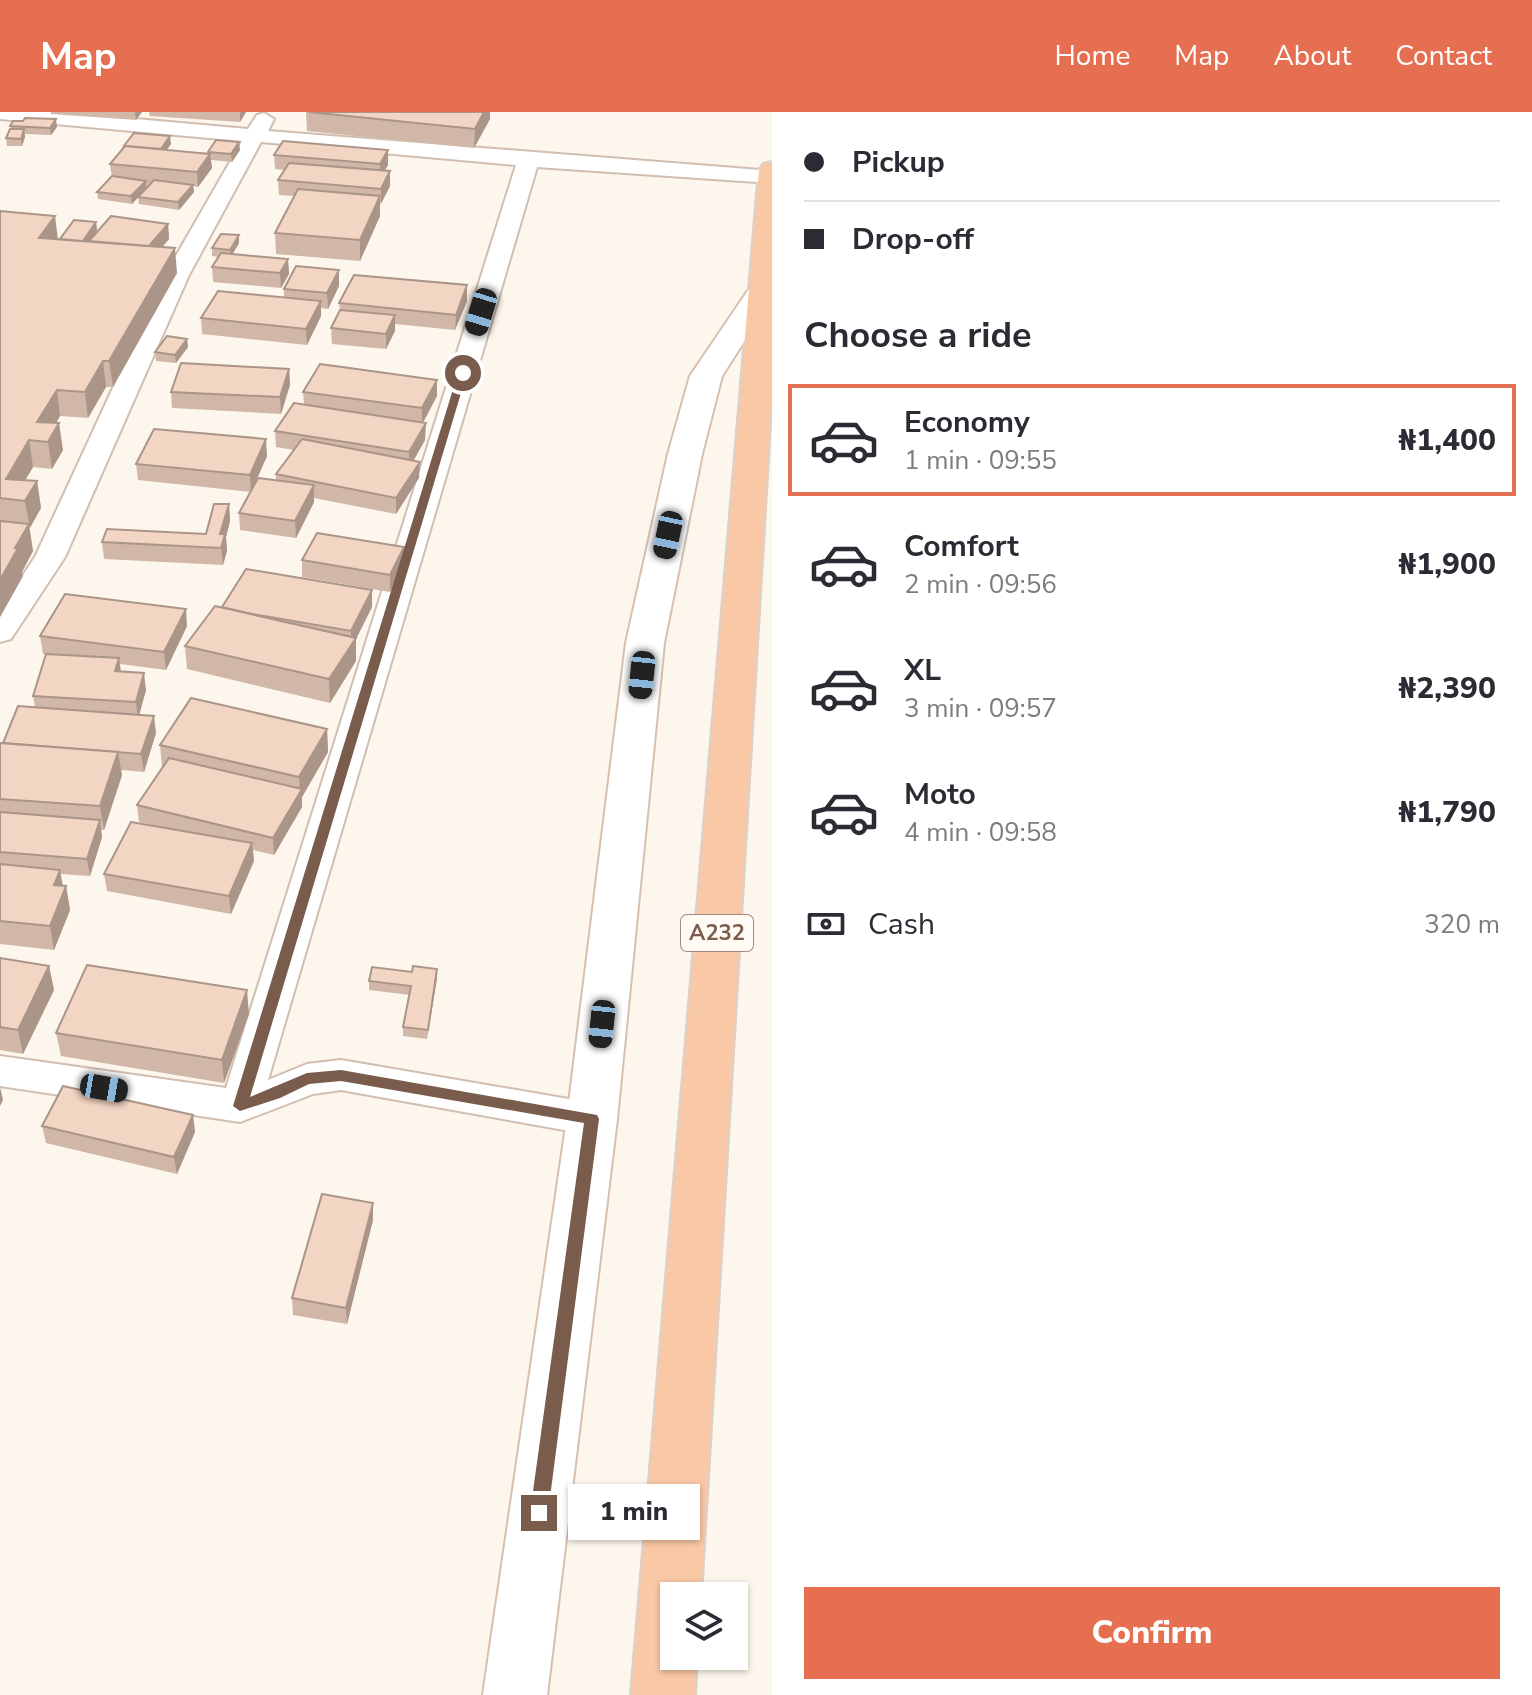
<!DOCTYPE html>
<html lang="en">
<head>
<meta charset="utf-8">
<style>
	:root { --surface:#fff; --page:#f7f7f7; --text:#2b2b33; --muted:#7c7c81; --line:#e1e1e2; --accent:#e76f51 }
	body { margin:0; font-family:"Nunito Sans",sans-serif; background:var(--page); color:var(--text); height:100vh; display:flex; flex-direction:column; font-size:30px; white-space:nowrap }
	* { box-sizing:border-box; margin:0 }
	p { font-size:26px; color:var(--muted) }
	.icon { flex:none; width:44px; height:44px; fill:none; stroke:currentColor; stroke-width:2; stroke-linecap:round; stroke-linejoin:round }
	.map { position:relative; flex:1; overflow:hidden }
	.drawer { display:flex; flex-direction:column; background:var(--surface); width:760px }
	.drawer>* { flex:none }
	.guide { display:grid; align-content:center; height:176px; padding:0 32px; background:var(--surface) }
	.controls { position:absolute; left:660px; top:1470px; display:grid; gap:16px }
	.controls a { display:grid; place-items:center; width:88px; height:88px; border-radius:0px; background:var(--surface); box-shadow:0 2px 6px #0004; font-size:40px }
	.end { position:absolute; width:36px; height:36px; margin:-18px; border:10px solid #7a5c4d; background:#fff; box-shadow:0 0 0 4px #fff }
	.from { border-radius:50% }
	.bubble { position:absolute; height:56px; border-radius:0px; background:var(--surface); box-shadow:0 2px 6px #0004; font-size:26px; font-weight:800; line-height:56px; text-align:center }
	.car { position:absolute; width:24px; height:48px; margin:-24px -12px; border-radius:10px; box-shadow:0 0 6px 2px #0007; background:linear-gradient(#222 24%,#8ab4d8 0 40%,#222 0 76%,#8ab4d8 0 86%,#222 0) }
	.guide b { display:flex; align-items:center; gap:28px; height:76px; font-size:30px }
	.guide b+b { border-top:2px solid var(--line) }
	.guide i { width:20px; height:20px; background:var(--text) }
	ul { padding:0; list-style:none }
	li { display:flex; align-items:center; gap:24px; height:112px; margin:0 16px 12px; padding:0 16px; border:4px solid transparent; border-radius:0px }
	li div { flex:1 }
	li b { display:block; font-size:30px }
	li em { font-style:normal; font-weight:800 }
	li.current { border-color:var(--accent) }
	li>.icon { width:72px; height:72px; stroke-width:1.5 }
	h2 { padding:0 32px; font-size:36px; line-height:96px }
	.pay { display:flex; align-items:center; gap:20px; height:88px; padding:0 32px; font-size:30px }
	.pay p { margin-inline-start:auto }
	.cta { display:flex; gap:16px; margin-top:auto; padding:16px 32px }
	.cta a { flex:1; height:92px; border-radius:0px; background:var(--accent); color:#fff; font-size:32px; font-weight:800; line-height:92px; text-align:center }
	header { display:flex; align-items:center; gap:48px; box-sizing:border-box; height:112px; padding:0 40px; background:var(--accent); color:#fff }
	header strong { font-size:38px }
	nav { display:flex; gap:44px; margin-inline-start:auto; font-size:28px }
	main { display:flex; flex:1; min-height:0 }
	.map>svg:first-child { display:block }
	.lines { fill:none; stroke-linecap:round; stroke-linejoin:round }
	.minor-casing { stroke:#d1beb0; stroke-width:4 }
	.secondary-casing { stroke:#d6c0b0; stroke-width:4 }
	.trunk-casing { stroke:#dad1cd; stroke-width:4 }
	.minor { fill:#fff; fill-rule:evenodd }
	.secondary { fill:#fff; fill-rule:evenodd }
	.trunk { fill:#f9c8a4; fill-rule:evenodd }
	.wall { fill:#d1b7a8 }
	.shaded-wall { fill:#aa9588 }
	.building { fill:#f3d5c3; stroke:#aa9588; stroke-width:2 }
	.route { fill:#7a5c4d }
	.labels { text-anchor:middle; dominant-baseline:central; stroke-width:8; stroke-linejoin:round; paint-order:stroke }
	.shield { fill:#fffaf3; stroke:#a28b7f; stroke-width:2 }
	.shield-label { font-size:22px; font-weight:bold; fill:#7a5c4d }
</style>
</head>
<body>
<header>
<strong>Map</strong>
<nav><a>Home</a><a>Map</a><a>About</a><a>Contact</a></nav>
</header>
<main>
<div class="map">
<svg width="772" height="1583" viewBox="0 0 772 1583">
	<rect width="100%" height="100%" fill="#fdf6ec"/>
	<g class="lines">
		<defs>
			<path id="minor" d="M0 0H57L248 17 257 3 264 1 274 7 268 19 772 59 771 71 537 55 268 968 307 952 341 948 592 991 606 996 612 1007 606 1018 592 1023 341 978 313 982 240 1010 0 974V944L226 976 516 53 261 30 189 163 65 445 11 527 0 530V498L35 445 165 163 242 29 0 7Z"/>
			<path id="secondary" d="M763 168 772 171V186L722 264 702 342 664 531 617 1007 547 1583H483L567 1007 626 531 668 342 690 264 753 171Z"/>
			<path id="trunk" d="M772 50V278L701 1484H674V1544H697L695 1583H631L759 58 763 52Z"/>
		</defs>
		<use href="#minor" class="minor-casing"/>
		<use href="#secondary" class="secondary-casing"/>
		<use href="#trunk" class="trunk-casing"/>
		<use href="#minor" class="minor"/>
		<use href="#secondary" class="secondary"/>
		<use href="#trunk" class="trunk"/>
	</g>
	<g class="wall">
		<path d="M51 0H142L136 8 51 2Z"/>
		<path d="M149 0H246L240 10 150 4Z"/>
		<path d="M306 0H490V7L474 36 307 19Z"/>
		<path d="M10 14 57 15 51 23 25 22V25L22 34H7L6 26 11 17Z"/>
		<path d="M171 32 167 38 208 41 240 38 232 50 211 48 212 56 198 75 193 74 194 80 179 98 139 92 138 85 132 92 98 87 97 80 112 65 110 52Z"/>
		<path d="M274 43 388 53 384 59 390 74 380 92V104L360 149 276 142 275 121 294 84 279 83 278 68 284 58 275 57Z"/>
		<path d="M0 99 60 127 96 110 97 118 92 126 168 112 169 127 162 135 177 161 113 275H106L88 306 60 304 56 311 63 338 52 357 33 355 25 368 37 369 41 396 29 416 33 439 22 460 23 464 0 505Z"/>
		<path d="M239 131 233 142 288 147 289 162 281 176 213 170 212 155 218 145 212 144V136Z"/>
		<path d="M339 158V174L328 197 321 196V204L307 233 202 222 201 206 284 185V177Z"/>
		<path d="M467 189 455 218 395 212V219L386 237 332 232 331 216 340 198 339 191Z"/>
		<path d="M187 227 188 235 176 251 156 249 155 240Z"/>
		<path d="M289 257 290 273 281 302 172 296 171 280Z"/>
		<path d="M437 268V284L423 311 425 328 413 348 419 366 396 402 314 386V390L296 426 240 418 239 401 251 380 138 368 136 352 267 344 253 376 276 368V362L294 338 276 335 275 319 304 292 303 280Z"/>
		<path d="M229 392 230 409 226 425 227 439 223 453 104 447 102 430 206 422Z"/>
		<path d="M404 435V452L390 480 302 465V448Z"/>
		<path d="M222 495H372L356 527V549L330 591 187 557 185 534Z"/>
		<path d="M187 514 166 558 120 552 121 560 146 578 139 603 156 621 144 660 121 658 122 663 104 718H101L102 725 90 764 60 762 62 774H66L70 798 54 838 0 832V631H3L35 595 33 584 52 543 43 542 40 524Z"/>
		<path d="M327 617 328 640 302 685V695L274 743 253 738 254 749 231 802 107 779 104 762 161 715 139 710 137 693 162 655 160 633Z"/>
		<path d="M0 846 49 854 54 878 23 942 0 938Z"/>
		<path d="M437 857 427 927 403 924V915L410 883 369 878V869L412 860Z"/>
		<path d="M249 902 224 971 61 944 56 921Z"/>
		<path d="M193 1003 195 1020 177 1062 46 1031 42 1014Z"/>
		<path d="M373 1108 347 1212 293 1203 292 1186Z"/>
	</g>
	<g class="shaded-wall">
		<path d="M135 0H142L136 8Z"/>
		<path d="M240 0H246L240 10Z"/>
		<path d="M484 0H490V7L474 36 475 17Z"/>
		<path d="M56 7 57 15 51 23 50 16Z"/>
		<path d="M24 17 25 25 22 34 21 27Z"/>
		<path d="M170 24 171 32 160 46V38Z"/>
		<path d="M239 30 240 38 232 50 231 42Z"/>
		<path d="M388 38V53L380 67V52Z"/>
		<path d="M210 42 212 56 198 75 197 60Z"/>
		<path d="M390 59V74L381 92V77Z"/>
		<path d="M146 69V77L132 92 131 84Z"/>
		<path d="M193 73 194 80 179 98 178 90Z"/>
		<path d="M380 84V104L360 149V128Z"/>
		<path d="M55 104 58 128 39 126Z"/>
		<path d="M96 110 97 118 79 145 78 137Z"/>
		<path d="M168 112 169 127 148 152 147 137Z"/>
		<path d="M239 123V131L230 146V138Z"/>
		<path d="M175 136 177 161 113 275 109 249Z"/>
		<path d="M288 147 289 162 281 176 280 161Z"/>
		<path d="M339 158V174L328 197 327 181Z"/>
		<path d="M467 173V189L455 218 456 203Z"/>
		<path d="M321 189V204L307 233 306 217Z"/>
		<path d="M395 203V219L386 237V222Z"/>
		<path d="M187 227 188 235 176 251 175 243Z"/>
		<path d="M103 249 106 275 88 306 85 280Z"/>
		<path d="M289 257 290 273 281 302 280 285Z"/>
		<path d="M437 268V284L422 312V296Z"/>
		<path d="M57 278 60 304 45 330 37 310Z"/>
		<path d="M59 311 63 338 52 357 48 330Z"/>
		<path d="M426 311 425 328 409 357V340Z"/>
		<path d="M266 327 267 344 251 380 250 363Z"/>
		<path d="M29 328 33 355 14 387 6 367Z"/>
		<path d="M420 350 419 366 396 402V386Z"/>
		<path d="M37 369 41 396 30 416 25 389Z"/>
		<path d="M314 373V390L296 426 295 409Z"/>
		<path d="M229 392 230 409 226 425 227 439 223 453 220 422Z"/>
		<path d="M29 412 33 439 22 460 23 464 0 505V468Z"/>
		<path d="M404 435V452L390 480V463Z"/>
		<path d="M372 478V495L356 527V549L330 591 329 567 351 533V519Z"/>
		<path d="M186 497 187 514 166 558 164 540Z"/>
		<path d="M119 546 121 563 115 559Z"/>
		<path d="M144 561 146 578 138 607 136 590Z"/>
		<path d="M154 604 156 621 144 660 141 642Z"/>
		<path d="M327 617 328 640 302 685V695L274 743 273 726 300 681 299 665Z"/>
		<path d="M118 640 122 663 104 718 100 694Z"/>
		<path d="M100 708 102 725 90 764 87 747Z"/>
		<path d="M252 731 254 749 231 802 229 784Z"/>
		<path d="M60 758 64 780 66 774 70 798 54 838 50 814 54 773Z"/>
		<path d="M49 854 54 878 23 942 18 918Z"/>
		<path d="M437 857V867L427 927 428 918Z"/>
		<path d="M247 878 249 902 224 971 222 948Z"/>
		<path d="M0 975 3 988 0 994Z"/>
		<path d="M193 1003 195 1020 177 1062 174 1045Z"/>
		<path d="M373 1091V1108L347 1212 346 1196Z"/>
	</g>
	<g class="building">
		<path d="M309 0H484L475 17Z"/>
		<path d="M25 6 56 7 50 16 10 14 13 9H23Z"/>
		<path d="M10 17H24L21 27 6 26Z"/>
		<path d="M134 21 170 24 161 37 125 34 123 35Z"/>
		<path d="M216 28 239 30 231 42 208 40Z"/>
		<path d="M283 29 388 38 380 52 274 43Z"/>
		<path d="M125 34 210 42 197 60 110 52Z"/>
		<path d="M289 51 390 59 381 77 278 68Z"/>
		<path d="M112 64 146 69 131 84 97 80Z"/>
		<path d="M154 68 193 73 178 90 138 85Z"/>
		<path d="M298 77 380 84 360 128 275 121Z"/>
		<path d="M0 99 55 104 39 126 175 136 109 249H103L85 280 57 278 37 310 59 311 48 330 29 328 6 367 37 369 25 389 0 386Z"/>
		<path d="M111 104 168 112 149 134 89 129Z"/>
		<path d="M74 108 96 110 83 129 60 127Z"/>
		<path d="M221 122 239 123 230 138 212 136Z"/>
		<path d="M221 141 288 147 280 161 212 155Z"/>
		<path d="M296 154 339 158 327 181 284 177Z"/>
		<path d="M354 163 467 173 456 203 339 191Z"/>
		<path d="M218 179 321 189 306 217 201 206Z"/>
		<path d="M340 198 395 203 386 222 331 216Z"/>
		<path d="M167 224 187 227 175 243 155 240Z"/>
		<path d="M181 251 289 257 280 285 171 280Z"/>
		<path d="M320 252 437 268 422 296 303 280Z"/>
		<path d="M294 291 426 311 409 340 275 319Z"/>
		<path d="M154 317 266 327 250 363 136 352Z"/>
		<path d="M302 327 420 350 396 386 276 362Z"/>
		<path d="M258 366 314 373 295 409 239 401Z"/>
		<path d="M214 392H229L220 422H225L221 436 102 430 107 417 206 422Z"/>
		<path d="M0 409 29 412 15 436H18L0 468Z"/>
		<path d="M317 421 404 435 390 463 302 448Z"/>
		<path d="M246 457 372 478 351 519 247 501 222 495Z"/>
		<path d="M65 482 186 497 164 540 40 524Z"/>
		<path d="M215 494 356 526 329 567 185 534Z"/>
		<path d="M46 542 119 546 115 559 144 561 136 590 33 584Z"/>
		<path d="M191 586 327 617 299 665 160 633Z"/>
		<path d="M18 594 154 604 141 642 3 631Z"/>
		<path d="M0 631 118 640 100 694 0 687Z"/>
		<path d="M169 646 302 677 273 726 137 693Z"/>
		<path d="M0 700 100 708 87 747 0 740Z"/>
		<path d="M131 710 252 731 229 784 104 762Z"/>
		<path d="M0 752 60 758 54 773 66 774 50 814 0 809Z"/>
		<path d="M0 846 49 854 18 918 0 915Z"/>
		<path d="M87 853 247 878 222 948 56 921Z"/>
		<path d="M413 854 437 857 428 918 403 915 411 874 369 869 372 855 412 860Z"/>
		<path d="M63 974 193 1003 174 1045 42 1014Z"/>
		<path d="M322 1082 373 1091 346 1196 292 1186Z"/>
	</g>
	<path class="route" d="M463 258 467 261 250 985 307 961 341 958 597 1003 599 1007 548 1401 545 1407 539 1409 533 1407 530 1401 584 1011 341 969 309 972 280 986 240 999 233 994 458 261Z"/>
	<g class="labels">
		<rect class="shield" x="681" y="803" width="72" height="36" rx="6"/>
		<g class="shield-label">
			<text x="717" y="821">A232</text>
		</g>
	</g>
</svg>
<div class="controls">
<a><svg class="icon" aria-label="layers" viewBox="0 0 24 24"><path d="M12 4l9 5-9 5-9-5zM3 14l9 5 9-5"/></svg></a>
</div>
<i class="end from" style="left:463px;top:261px"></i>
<i class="end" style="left:539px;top:1401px"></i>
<div class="bubble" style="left:568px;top:1372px;width:132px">1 min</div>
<i class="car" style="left:481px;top:200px;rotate:197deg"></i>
<i class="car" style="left:668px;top:423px;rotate:192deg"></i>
<i class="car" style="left:642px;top:563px;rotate:186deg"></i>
<i class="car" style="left:602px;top:912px;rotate:186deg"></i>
<i class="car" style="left:104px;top:976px;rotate:100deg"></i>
</div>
<section class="drawer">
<div class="guide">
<b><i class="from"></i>Pickup</b>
<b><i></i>Drop-off</b>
</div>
<h2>Choose a ride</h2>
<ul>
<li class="current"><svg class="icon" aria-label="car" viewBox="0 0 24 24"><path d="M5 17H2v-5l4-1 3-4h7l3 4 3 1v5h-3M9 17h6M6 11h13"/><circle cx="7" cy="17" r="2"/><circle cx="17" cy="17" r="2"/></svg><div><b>Economy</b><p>1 min · 09:55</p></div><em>₦1,400</em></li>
<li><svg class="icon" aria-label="car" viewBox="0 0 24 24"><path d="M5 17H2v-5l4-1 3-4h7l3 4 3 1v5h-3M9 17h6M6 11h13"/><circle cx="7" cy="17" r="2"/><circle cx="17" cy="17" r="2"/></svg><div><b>Comfort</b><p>2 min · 09:56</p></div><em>₦1,900</em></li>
<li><svg class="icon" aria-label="car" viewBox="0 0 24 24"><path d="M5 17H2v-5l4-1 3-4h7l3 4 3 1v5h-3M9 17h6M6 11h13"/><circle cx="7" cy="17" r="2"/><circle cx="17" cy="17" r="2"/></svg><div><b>XL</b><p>3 min · 09:57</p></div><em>₦2,390</em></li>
<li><svg class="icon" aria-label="car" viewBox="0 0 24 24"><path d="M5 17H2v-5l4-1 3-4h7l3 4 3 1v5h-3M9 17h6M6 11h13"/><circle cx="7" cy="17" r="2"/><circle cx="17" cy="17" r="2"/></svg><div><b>Moto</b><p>4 min · 09:58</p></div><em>₦1,790</em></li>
</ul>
<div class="pay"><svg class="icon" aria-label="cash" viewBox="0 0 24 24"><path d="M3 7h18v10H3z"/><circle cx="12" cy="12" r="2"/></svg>Cash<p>320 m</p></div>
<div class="cta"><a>Confirm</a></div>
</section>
</main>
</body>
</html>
